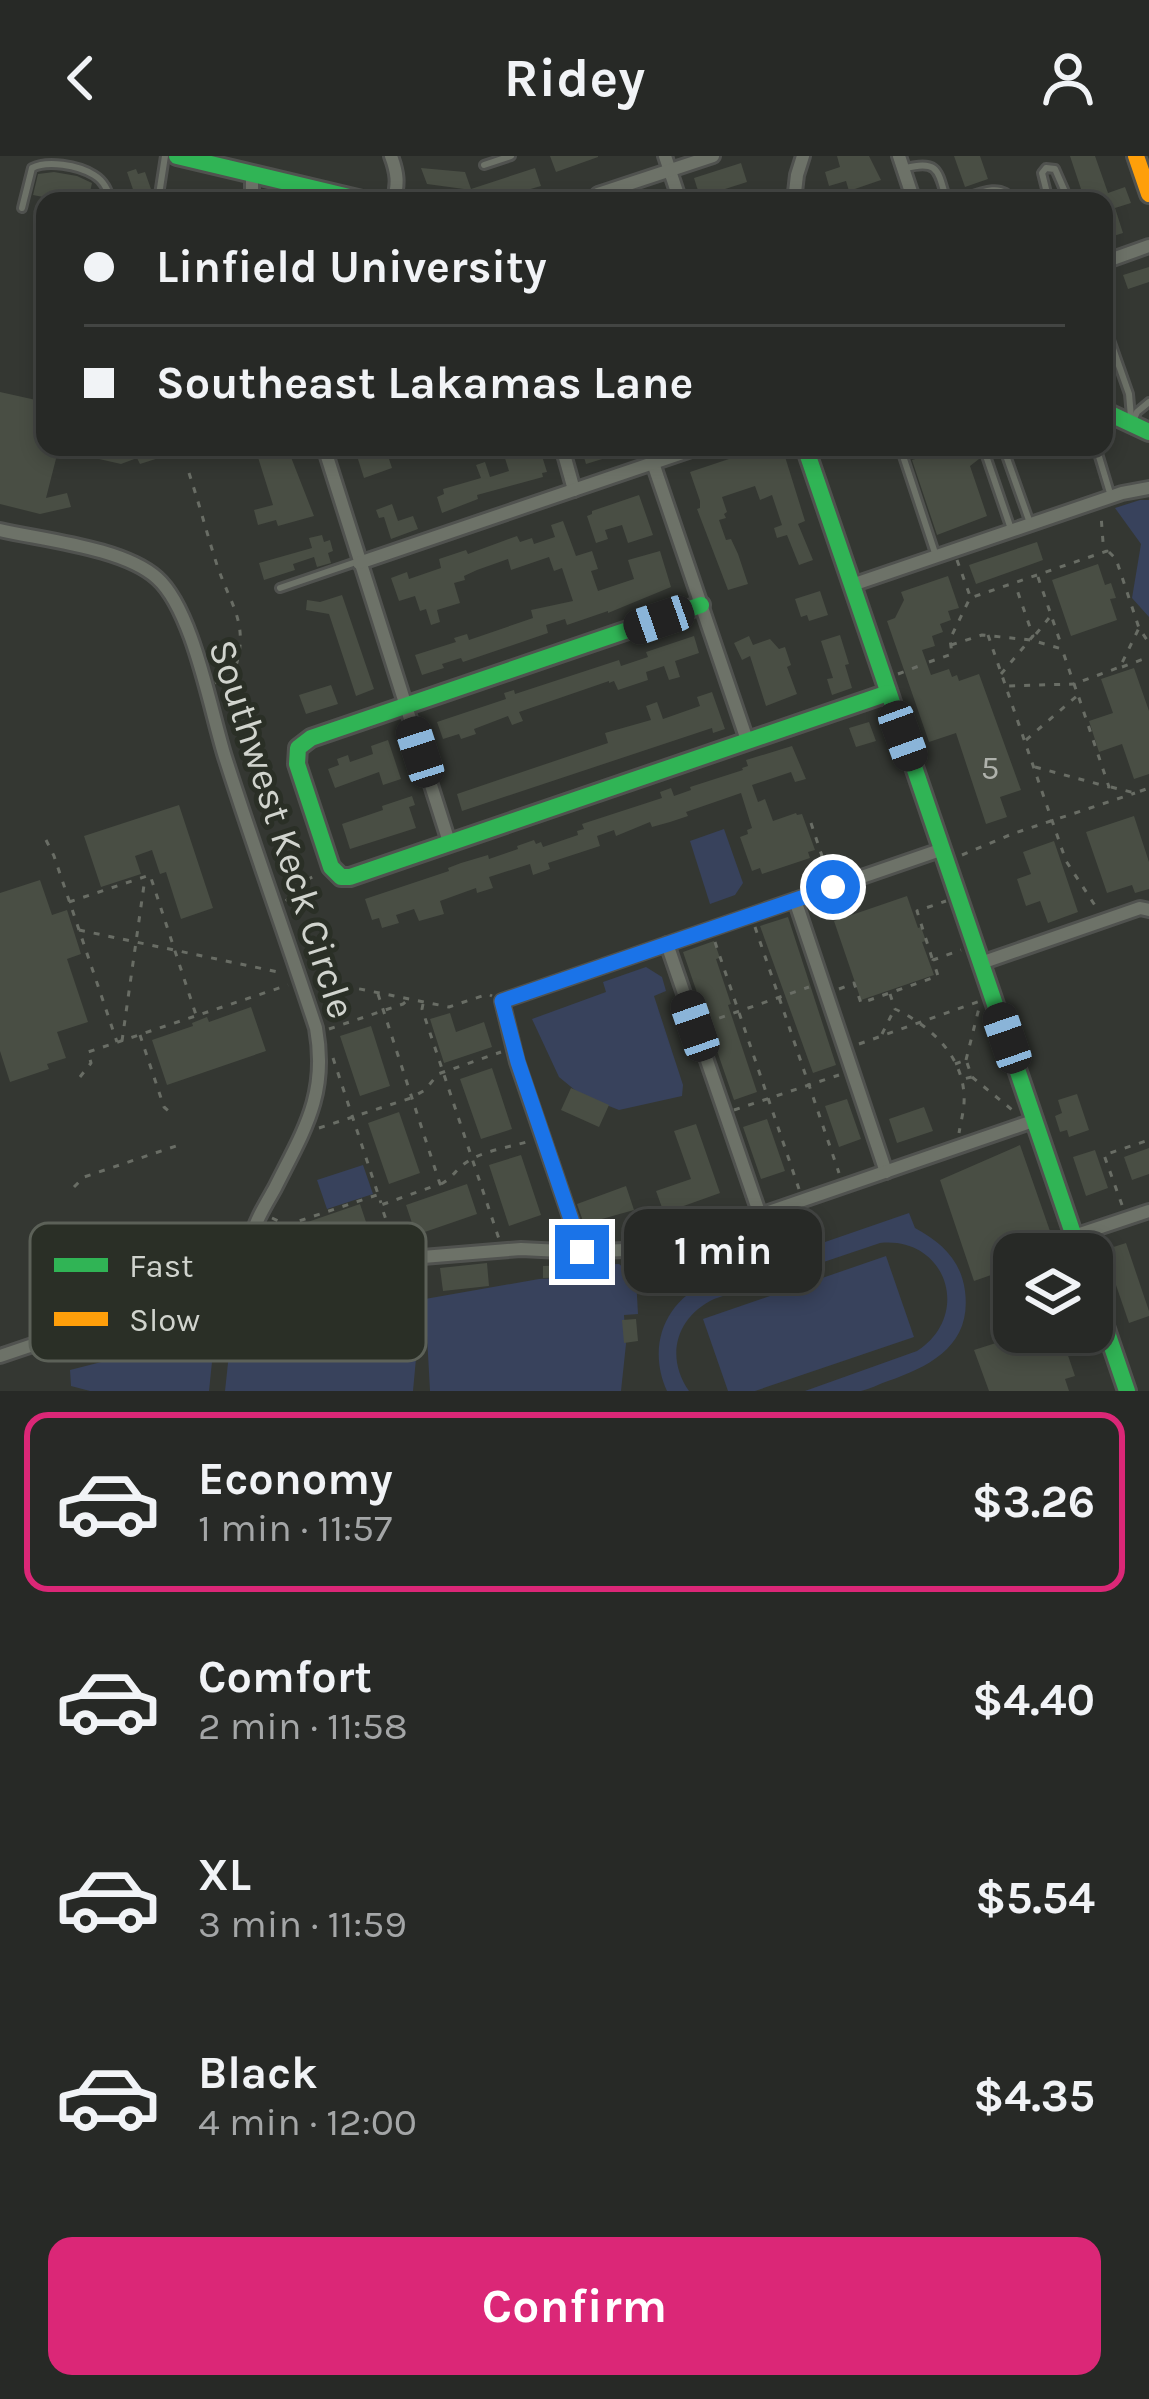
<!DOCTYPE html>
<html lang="en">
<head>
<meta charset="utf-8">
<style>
	:root { --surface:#272926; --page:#2f312e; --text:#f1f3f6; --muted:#a4a6a7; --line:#434543; --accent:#db2777 }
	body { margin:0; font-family:Karla,sans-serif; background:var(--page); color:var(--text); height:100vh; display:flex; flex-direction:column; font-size:45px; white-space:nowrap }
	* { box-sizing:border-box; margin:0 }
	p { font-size:39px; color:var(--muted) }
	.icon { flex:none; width:66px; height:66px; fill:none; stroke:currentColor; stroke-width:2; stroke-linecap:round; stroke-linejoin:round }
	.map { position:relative; height:1235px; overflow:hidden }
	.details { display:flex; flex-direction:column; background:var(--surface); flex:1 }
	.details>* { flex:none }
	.top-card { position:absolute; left:36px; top:36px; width:1077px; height:264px; border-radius:24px; box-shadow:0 6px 18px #0003,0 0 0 3px var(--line); display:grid; align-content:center; height:264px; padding:0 48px; background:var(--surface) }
	.tools { position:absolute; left:993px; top:1077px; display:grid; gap:24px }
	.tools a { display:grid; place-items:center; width:120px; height:120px; border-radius:24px; background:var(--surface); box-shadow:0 6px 18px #0003,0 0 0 3px var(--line); font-size:60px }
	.end { position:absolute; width:54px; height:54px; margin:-27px; border:15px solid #1a73e8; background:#fff; box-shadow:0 0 0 6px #fff }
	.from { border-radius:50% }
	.bubble { position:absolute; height:84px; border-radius:24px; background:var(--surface); box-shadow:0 6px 18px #0003,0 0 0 3px var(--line); font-size:39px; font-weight:700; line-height:84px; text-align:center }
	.car { position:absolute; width:36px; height:72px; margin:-36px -18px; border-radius:15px; box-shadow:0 0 9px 3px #0007; background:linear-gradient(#222 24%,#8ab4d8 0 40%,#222 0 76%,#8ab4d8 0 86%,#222 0) }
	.top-card b { display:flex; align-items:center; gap:42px; height:114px; font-size:45px }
	.top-card b+b { border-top:3px solid var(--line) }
	.top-card i { width:30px; height:30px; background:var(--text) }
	ul { padding:21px 0 0; list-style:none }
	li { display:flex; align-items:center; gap:36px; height:180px; margin:0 24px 18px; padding:0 24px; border:6px solid transparent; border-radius:24px }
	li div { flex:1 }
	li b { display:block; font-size:45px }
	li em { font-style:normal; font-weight:700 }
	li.active { border-color:var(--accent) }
	li>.icon { width:108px; height:108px; stroke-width:1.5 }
	.button { display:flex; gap:24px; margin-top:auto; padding:24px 48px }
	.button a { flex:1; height:138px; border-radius:24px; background:var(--accent); color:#fff; font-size:48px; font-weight:700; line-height:138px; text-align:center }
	header { display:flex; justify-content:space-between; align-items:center; height:156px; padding:0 48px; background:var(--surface); font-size:54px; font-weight:700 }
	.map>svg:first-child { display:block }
	.green { fill:#38425c }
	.building { fill:#494e44 }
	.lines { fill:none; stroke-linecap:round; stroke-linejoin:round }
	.lane-casing { stroke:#50524f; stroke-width:12 }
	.street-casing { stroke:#50524f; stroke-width:18 }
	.fast-casing { stroke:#50524f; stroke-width:22 }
	.slow-casing { stroke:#50524f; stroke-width:22 }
	.path { stroke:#696d65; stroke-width:3; stroke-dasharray:6 9; stroke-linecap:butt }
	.lane { stroke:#6d7268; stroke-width:6 }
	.street { stroke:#6d7268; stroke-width:12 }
	.fast { stroke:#30b455; stroke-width:16 }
	.slow { stroke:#ff9f0a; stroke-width:16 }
	.route { stroke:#1a73e8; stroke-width:15 }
	.labels { text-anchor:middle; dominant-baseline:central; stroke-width:10; stroke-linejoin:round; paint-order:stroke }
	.number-label { font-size:33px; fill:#afb2ac }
	.street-label { font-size:39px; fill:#d1d4ce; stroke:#2a2f26 }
	.key { fill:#2a2f26; stroke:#5c6158; stroke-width:3 }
	.key-label { font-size:33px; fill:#d1d4ce }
</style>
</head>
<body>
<header><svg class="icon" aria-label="back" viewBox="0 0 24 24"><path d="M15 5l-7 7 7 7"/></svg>Ridey<svg class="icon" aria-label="person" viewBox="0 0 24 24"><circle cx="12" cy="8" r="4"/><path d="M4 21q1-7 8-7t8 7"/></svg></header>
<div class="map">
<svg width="1149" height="1235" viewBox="0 0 1149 1235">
	<rect width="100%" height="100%" fill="#343732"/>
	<g class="green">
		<path d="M1140 344H1149V461L1132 442 1141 388 1115 352Z"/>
		<path d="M724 673 743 727 735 739 710 748 690 685Z"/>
		<path d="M646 811 662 821 666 835 654 840 683 929 682 940 619 954 581 939 559 921 532 863 606 836 603 826Z"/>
		<path d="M363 1009 373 1038 327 1053 317 1024Z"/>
		<path d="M909 1057 915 1072C941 1086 961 1104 965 1135 972 1189 931 1210 888 1225 879 1228 870 1233 861 1235 844 1235 823 1235 805 1235L917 1195C973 1159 946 1080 880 1087L714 1143C676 1161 665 1201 689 1235H667C647 1191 664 1145 709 1126Z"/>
		<path d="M886 1100 914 1181 755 1235H728L703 1163Z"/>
		<path d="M619 1108 636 1122 638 1158 624 1159 626 1188 621 1235H430L425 1143 539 1123 585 1121V1109Z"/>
		<path d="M234 1151 419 1170 413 1235H225Z"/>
		<path d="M215 1177 209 1235H90L71 1230 70 1214Z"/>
	</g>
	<g class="building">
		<path d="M550 0H598V1L556 16Z"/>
		<path d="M837 0H869L881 24 849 35 846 25 829 30 825 16 840 11Z"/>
		<path d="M954 0H980L988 23 965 31Z"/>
		<path d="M1070 0H1095L1108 37 1125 31 1131 47 1115 52 1123 77 1104 83V45H1085Z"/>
		<path d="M741 7 747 26 700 41 694 22Z"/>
		<path d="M421 12 465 16 471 33 535 12 541 30 489 45 486 36 427 28Z"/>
		<path d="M136 13 138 18 145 16 152 36 151 45H137L127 16Z"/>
		<path d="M54 16 77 20 92 27 88 45 49 37 48 42 33 39 38 18Z"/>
		<path d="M1149 111V126L1128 133 1123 119Z"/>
		<path d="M0 236 45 246V291H59L46 342 67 337 71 351 40 358 0 348Z"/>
		<path d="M64 291H187V293L140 308 137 302 121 308 64 295Z"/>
		<path d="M269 291H287L314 360 278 370 276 364 258 369 254 354 273 349 256 295Z"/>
		<path d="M517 291H534L537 302 542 300 547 316 542 317 543 321 477 339 478 343 442 357 437 341 444 338 443 333 481 322 476 309 485 306 490 321 509 315 503 296Z"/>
		<path d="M581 291H609L612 300 586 308Z"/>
		<path d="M765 291H782L805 365 798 368 813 404 799 409 787 379 777 382 774 372 782 369 772 339 760 344 755 330 722 341 727 356 724 358 726 362 719 364 726 384 731 383 738 398 748 428 728 434 697 353 700 352V345L690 316Z"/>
		<path d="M953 291H976L979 303 970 310 987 360 937 379 912 304Z"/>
		<path d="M386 294 392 312 364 322 357 300Z"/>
		<path d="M639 339 653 379 628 387 622 369 605 374 608 383 596 387 587 360 592 358V355Z"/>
		<path d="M392 348 398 365 413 360 418 373 391 383 384 361 379 362 376 354Z"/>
		<path d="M563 365 576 400 592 395 598 413 591 415 598 435 634 423 628 404 660 395 671 431 608 457V455L567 469 565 463 546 469 548 477 463 506 461 502 442 508 444 512 422 519 415 499 456 486 454 482 467 478 469 484 533 462 531 454 573 445 562 412 554 415 549 401 511 414 508 403 477 414 464 420 465 424 454 427 460 447 437 454 440 466 431 469 426 453 420 455 415 440 399 445 391 422 407 416 409 423 441 412 439 403 466 394 468 398 517 380 520 386 532 382 534 388 555 381 551 369Z"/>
		<path d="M322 379 324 386 330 384 333 395 328 397 331 407 317 411 314 401 293 408 295 414 264 424 259 407 312 392 309 382Z"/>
		<path d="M1037 386 1043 404 976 428 969 409Z"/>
		<path d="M1098 408 1105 429 1111 427 1116 442 1110 443 1117 464 1071 480 1052 424Z"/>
		<path d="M948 420 959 452 948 455 951 464 940 468 943 476 932 480 935 490 922 494 931 519 949 513 952 521 957 519 959 525 979 518 1021 634 1000 641 1007 661 986 668 956 577 929 586 887 465 895 462 904 444 901 436Z"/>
		<path d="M820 435 828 459 809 465 807 459 801 461 795 443Z"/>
		<path d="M342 439 374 533 356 540 329 458 306 454 307 444 320 446Z"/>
		<path d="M840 479 849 508 845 509 852 532 832 539 827 523 833 522 821 485Z"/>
		<path d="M694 480 699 497 675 505 680 521 669 524 664 510 646 516 648 524 618 534 614 525 609 527V525L519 556 523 565 512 569 508 560 474 573 476 578 461 583 459 578 443 583 437 566 506 543 504 537 514 534 515 538 619 504 621 510 648 501 646 496Z"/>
		<path d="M749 480 753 489 770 483 779 493 785 491 791 509 787 511 797 538 766 550 750 500 742 504 734 487Z"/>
		<path d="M1134 512 1149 555V618L1134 623 1122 588 1099 596 1089 565 1113 557 1101 523Z"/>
		<path d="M331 529 338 548 306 558 299 539Z"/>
		<path d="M712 536 725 573 713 577 712 572 462 655 457 638 608 587 605 577 651 564 646 550 657 546 663 563 700 550 697 541Z"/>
		<path d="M869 566 876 585 856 591 849 572Z"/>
		<path d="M388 584 401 623 383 629 379 616 335 632 328 613 339 609 337 603 348 599 350 606 373 598 371 590Z"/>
		<path d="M792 590 806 623 795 626 791 616 752 629 758 646 765 643 773 665 796 657 797 659 802 658 815 694 808 696 810 702 762 718 760 712 752 715 740 681 748 678 747 674 752 672 741 637 686 656 688 660 670 666 652 671 650 666 616 680 614 674 597 680 600 690 548 707 550 713 533 719 530 708 489 721 493 732 477 737 476 732 440 745 444 758 419 765 414 753 396 759 399 767 382 772 379 762 372 764 365 743 449 715 448 712 461 707 488 699 489 703 518 693 517 690 534 684 536 688 541 686 543 691 578 679 577 675 584 673 582 668 662 642 660 636 671 632 674 640 691 634 690 631 743 614 742 612 748 610 746 604Z"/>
		<path d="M412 640 415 649 409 651 416 672 350 693 342 668 383 654 382 650Z"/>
		<path d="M179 649 213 752 181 763 166 716 160 718 152 694 135 700 141 718 101 731 84 680Z"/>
		<path d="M1134 660 1149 706V733L1135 737 1132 729 1107 737 1086 676Z"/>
		<path d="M1054 685 1078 756 1048 767 1040 745 1026 750 1017 723 1031 718 1023 696Z"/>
		<path d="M40 724 52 759 67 754 81 798 67 803 88 866 57 876 66 902 47 908 49 913 10 926 0 895V737Z"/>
		<path d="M907 740 918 772 921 771 926 785 922 786 934 819 861 844 834 765Z"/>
		<path d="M788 761 836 909 813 917 760 770Z"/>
		<path d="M714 785 720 802 716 803 731 848 728 849 757 936 734 944 683 796Z"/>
		<path d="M251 851 266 895 167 929 152 884 193 870 192 867 207 861 209 866Z"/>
		<path d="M450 857 456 876 484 866 492 891 444 907 430 863Z"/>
		<path d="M371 870 390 930 360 940 340 880Z"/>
		<path d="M492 912 512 973 481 983 460 923Z"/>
		<path d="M571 932 609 949 599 971 561 954Z"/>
		<path d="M1077 938 1089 974 1069 981 1067 974 1060 976 1055 960 1062 957 1058 944Z"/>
		<path d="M847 943 861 983 839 991 825 950Z"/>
		<path d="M924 951 933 975 897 987 889 963Z"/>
		<path d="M399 956 420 1017 389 1028 368 967Z"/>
		<path d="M767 963 785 1015 761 1023 743 971Z"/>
		<path d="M696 968 720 1037 664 1057 656 1035 691 1023 674 975Z"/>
		<path d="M1020 989 1058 1098H1014V1111L974 1125 940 1024Z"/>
		<path d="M1149 992V1018L1132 1024 1124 1001Z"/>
		<path d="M1095 994 1108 1032 1086 1040 1073 1001Z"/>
		<path d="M521 999 541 1059 509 1070 489 1009Z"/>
		<path d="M467 1028 477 1058 416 1079 406 1049Z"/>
		<path d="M626 1030 634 1054 584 1068 577 1048Z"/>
		<path d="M360 1048 370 1078 310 1099 299 1069Z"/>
		<path d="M812 1058 823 1090 742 1119 730 1086Z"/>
		<path d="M1126 1087 1149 1155V1160L1129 1167 1104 1094Z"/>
		<path d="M688 1102 696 1127 672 1136 663 1110Z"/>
		<path d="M487 1107 489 1130 443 1135 440 1112Z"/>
		<path d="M576 1109V1121L543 1122V1110Z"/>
		<path d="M636 1163 638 1185 624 1187 622 1164Z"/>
		<path d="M1014 1176H1060L1075 1220 1065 1223 1069 1235H989L974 1194 996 1187 994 1182Z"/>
	</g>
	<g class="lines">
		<defs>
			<g id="lane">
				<path d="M484 9 511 0"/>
				<path d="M906 12C940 3 938 17 947 45"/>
				<path d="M830 39 831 45"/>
				<path d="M158 45 165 0"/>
				<path d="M957 45C975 39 1001 24 1013 45"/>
				<path d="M1049 45 1042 17 1046 12 1055 13 1069 45"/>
				<path d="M22 52 32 12C47 4 78 9 94 19 104 25 108 34 111 45"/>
				<path d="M1104 167 1129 238 1131 261"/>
				<path d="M1133 265 1137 256 1149 246"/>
				<path d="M900 291 936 400"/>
				<path d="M983 291 1011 373"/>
				<path d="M1003 291 1030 367"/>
				<path d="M1092 291 1097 294 1110 337"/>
				<path d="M280 432 359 405"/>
			</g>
			<g id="street">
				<path d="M391 0C397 16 399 28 393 45"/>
				<path d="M665 0 680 45"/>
				<path d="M899 0 914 45"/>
				<path d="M252 17V45"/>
				<path d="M591 45 598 38 713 0"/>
				<path d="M794 45 797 19 803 0"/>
				<path d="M1104 106 1149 90"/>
				<path d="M324 291 449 686"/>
				<path d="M562 291 574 334"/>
				<path d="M653 307 747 584"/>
				<path d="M0 374C44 384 124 392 157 422 193 454 210 553 225 601 254 692 286 781 316 872 328 939 304 974 275 1032 266 1048 255 1065 251 1083 248 1099 249 1115 249 1131"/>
				<path d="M359 407 700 291"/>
				<path d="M852 429 1122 337 1149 332"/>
				<path d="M795 744 886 1016"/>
				<path d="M667 788 760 1059"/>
				<path d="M981 807 1140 752 1149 754"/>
				<path d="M1074 1080 1149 1055"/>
				<path d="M582 1096 517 906 502 845 943 693"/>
				<path d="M0 1200 157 1147 216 1134 306 1124 398 1103 521 1093 582 1096 664 1092 1036 964"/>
			</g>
			<g id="fast">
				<path d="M177 0 366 45"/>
				<path d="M1104 255 1149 276"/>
				<path d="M805 291 1080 1098"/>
				<path d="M701 449 311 582 298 592 297 608 331 711 341 721H350L888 537"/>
				<path d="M1092 1132 1127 1235"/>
			</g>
			<path id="slow" d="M1136 0 1149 38"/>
		</defs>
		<use href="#lane" class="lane-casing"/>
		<use href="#street" class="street-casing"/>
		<use href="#fast" class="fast-casing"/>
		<use href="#slow" class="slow-casing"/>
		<g class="path">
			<path d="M189 317C199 347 207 378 217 409 232 453 251 469 233 519L215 527"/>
			<path d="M1109 396 1116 403 1139 472 1149 487"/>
			<path d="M957 404 970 440"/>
			<path d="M1038 421 1062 491"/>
			<path d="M1036 478 1049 462"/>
			<path d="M988 479 1066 705 1098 754"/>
			<path d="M951 489 982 479 1031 484 1062 493 1074 528 1007 530"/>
			<path d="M929 506 952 498 950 483 970 442 1107 395 1103 386 1101 359"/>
			<path d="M1122 511 1149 501"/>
			<path d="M898 518 919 510"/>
			<path d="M1001 518 1033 480 1015 428"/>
			<path d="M1026 584 1078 539 1074 528 1120 511 1139 472"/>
			<path d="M1035 611 1109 631 1078 539"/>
			<path d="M1111 631 1135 637 1149 632"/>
			<path d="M811 667 828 718"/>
			<path d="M46 684 54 700 117 886"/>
			<path d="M962 699 1012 678 1135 637"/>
			<path d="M286 745 304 725 319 718"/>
			<path d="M69 746 150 719 196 859"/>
			<path d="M755 771 839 1017"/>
			<path d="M79 774 283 817"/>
			<path d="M715 786 799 1033"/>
			<path d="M932 802 917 755 946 745"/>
			<path d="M315 824 449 851 488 838 492 840"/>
			<path d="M839 833 854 827 861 847 938 820 933 804 961 794"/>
			<path d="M378 838 440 1028 381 1049 396 1093"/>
			<path d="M890 838 895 853C929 869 962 898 964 939 965 951 961 965 959 977"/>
			<path d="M423 848 422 853 499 1083"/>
			<path d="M705 867 809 831"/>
			<path d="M329 873 403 848 409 843"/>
			<path d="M882 878 894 854"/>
			<path d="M140 879 164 951 172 958"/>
			<path d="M122 885 145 722"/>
			<path d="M859 888 980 845"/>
			<path d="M333 902 381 1047"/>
			<path d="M966 904 980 848"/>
			<path d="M955 908 966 904 972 921 963 923"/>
			<path d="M80 921 91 907 88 896 288 829"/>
			<path d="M972 921 1016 957"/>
			<path d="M734 954 839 919"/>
			<path d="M319 972 411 942 425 934 438 918 501 896"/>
			<path d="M441 1028C452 1022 455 1015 464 1008 482 994 513 991 533 984"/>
			<path d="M74 1031 84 1021 179 989"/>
			<path d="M1122 1049 1104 999 1149 984"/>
			<path d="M272 1062 287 1069 377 1039"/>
			<path d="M288 1071 302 1112"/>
		</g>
		<use href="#lane" class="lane"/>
		<use href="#street" class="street"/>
		<use href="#fast" class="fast"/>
		<use href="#slow" class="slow"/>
	</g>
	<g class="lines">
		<path class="route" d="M582 1096 518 906 502 845 833 731"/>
	</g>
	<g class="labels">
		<g class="number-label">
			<text x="990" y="612">5</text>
		</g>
		<g class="street-label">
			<text transform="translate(282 673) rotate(72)">Southwest Keck Circle</text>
		</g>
	</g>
	<rect x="30" y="1067" width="396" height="138" rx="18" class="key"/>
	<rect x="54" y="1102" width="54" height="14" fill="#30b455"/>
	<rect x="54" y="1156" width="54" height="14" fill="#ff9f0a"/>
	<g class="key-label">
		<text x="129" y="1121">Fast</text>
		<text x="129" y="1175">Slow</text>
	</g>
</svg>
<div class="tools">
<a><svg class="icon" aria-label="layers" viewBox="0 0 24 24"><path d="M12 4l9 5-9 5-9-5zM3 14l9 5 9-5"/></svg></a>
</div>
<i class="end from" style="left:833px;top:731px"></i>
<i class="end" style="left:582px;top:1096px"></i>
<div class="bubble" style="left:624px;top:1053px;width:198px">1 min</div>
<i class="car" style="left:659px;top:464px;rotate:251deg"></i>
<i class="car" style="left:903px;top:580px;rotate:160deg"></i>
<i class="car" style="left:420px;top:596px;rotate:342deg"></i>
<i class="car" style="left:695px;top:870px;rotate:341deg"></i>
<i class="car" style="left:1007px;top:882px;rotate:341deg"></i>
<div class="top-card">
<b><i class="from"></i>Linfield University</b>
<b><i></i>Southeast Lakamas Lane</b>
</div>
</div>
<section class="details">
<ul>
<li class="active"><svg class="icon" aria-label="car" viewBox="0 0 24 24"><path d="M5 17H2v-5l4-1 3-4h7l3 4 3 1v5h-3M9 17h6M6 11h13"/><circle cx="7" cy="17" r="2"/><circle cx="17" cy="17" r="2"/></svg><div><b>Economy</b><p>1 min · 11:57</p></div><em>$3.26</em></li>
<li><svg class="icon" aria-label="car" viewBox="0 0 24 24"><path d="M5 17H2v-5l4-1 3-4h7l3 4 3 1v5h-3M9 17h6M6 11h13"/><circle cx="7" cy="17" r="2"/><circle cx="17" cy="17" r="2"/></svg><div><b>Comfort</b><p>2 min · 11:58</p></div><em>$4.40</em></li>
<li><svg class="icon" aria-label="car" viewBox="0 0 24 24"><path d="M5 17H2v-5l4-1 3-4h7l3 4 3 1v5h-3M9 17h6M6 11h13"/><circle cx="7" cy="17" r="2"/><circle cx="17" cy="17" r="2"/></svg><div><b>XL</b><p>3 min · 11:59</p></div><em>$5.54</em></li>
<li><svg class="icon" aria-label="car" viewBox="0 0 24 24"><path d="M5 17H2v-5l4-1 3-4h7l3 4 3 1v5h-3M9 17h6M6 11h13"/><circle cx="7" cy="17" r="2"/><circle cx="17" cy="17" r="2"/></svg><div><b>Black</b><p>4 min · 12:00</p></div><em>$4.35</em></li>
</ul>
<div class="button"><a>Confirm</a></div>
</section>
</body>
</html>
